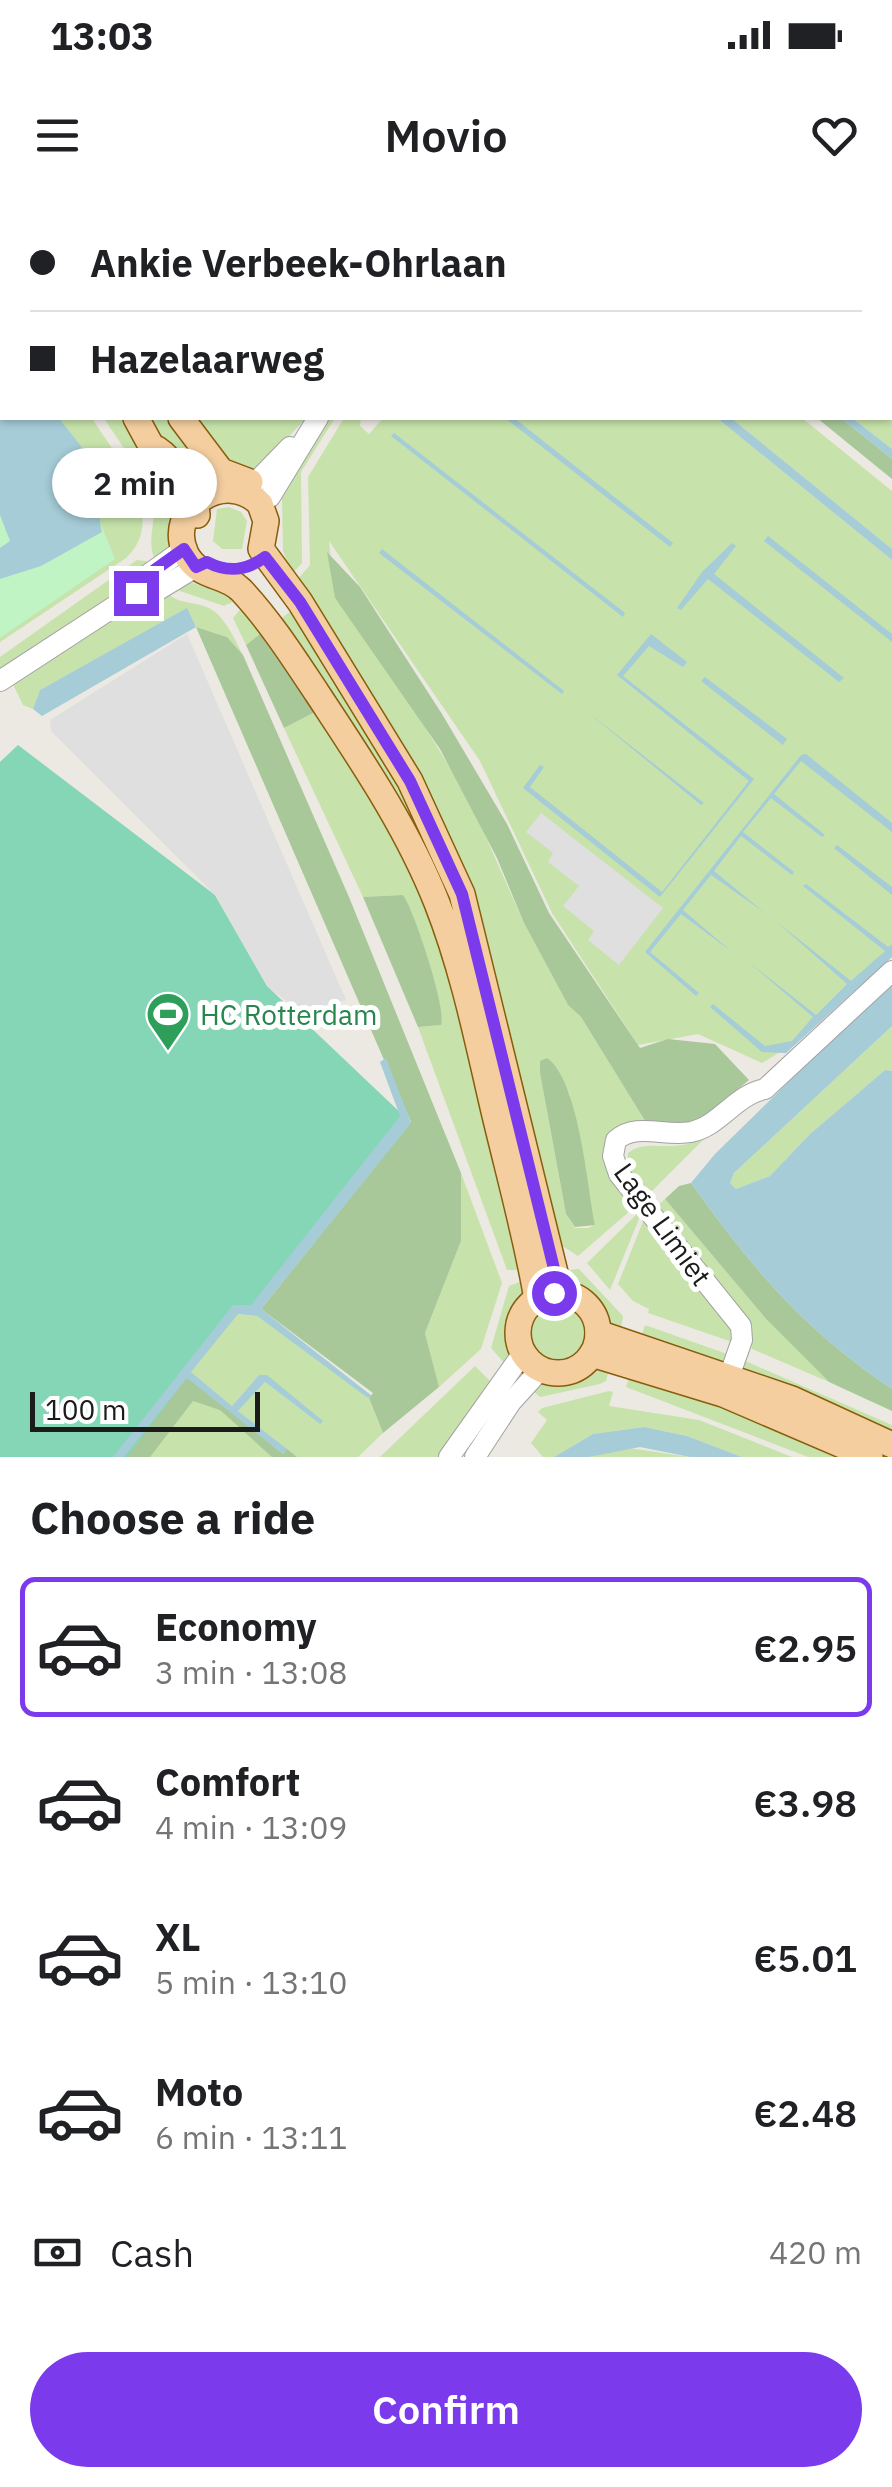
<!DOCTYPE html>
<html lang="en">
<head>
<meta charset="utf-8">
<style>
	:root { --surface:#fff; --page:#f6f6f6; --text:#202124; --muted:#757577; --line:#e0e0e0; --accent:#7c3aed }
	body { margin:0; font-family:"IBM Plex Sans",sans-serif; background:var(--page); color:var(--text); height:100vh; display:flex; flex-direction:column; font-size:38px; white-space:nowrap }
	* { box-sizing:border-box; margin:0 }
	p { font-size:32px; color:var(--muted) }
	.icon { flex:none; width:55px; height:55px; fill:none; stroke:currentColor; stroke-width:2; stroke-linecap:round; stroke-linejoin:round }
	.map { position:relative; height:1257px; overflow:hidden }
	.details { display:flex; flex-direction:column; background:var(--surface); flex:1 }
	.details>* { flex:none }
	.hud { position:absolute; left:0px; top:0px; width:892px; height:220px; box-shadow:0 2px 8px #0004; display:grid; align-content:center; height:220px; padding:0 30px; background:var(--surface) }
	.scale { position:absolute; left:30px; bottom:25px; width:230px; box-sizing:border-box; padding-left:10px; border:5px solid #1b1b1b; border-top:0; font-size:28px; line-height:35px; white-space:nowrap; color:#1b1b1b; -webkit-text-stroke:8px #fff; paint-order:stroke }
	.end { position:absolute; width:45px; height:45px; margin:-22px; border:12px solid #7c3aed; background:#fff; box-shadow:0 0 0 5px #fff }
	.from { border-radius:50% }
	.bubble { position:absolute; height:70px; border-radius:35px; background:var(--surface); box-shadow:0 2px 8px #0004; font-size:32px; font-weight:600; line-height:70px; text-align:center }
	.hud b { display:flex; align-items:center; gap:35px; height:95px; font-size:38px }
	.hud b+b { border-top:2px solid var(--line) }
	.hud i { width:25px; height:25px; background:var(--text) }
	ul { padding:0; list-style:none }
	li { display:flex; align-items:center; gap:30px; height:140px; margin:0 20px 15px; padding:0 10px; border:5px solid transparent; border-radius:15px }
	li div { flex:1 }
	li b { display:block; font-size:38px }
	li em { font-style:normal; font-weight:600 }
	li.active { border-color:var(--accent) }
	li>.icon { width:90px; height:90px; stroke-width:1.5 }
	h2 { padding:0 30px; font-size:45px; line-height:120px }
	.pay { display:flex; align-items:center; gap:25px; height:110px; padding:0 30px; font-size:38px }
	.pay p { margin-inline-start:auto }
	.action { display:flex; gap:20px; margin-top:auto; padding:20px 30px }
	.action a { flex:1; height:115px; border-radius:60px; background:var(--accent); color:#fff; font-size:40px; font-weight:600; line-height:115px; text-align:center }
	.status { display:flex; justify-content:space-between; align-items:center; height:70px; padding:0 50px; background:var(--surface); direction:ltr }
	.status svg { height:28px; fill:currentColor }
	header { display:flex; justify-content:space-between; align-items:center; height:130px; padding:0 30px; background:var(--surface); font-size:45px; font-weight:600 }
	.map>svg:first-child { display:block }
	.grass { fill:#c7e3ab; fill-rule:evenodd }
	.forest { fill:#a8c899 }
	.park { fill:#c0f4c4 }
	.pitch { fill:#85d6b6 }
	.parking { fill:#dfdfdf }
	.water { fill:#a5ccd7 }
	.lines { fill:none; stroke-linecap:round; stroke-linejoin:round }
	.minor-casing { stroke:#a2a2a2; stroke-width:22 }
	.major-casing { stroke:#885d0b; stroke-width:28 }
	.minor { stroke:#fff; stroke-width:20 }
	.major { stroke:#f4ce9f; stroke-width:25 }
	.route { stroke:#7c3aed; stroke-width:12 }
	.labels { text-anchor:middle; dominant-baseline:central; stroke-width:10; stroke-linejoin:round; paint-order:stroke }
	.leisure-label { font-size:28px; fill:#27864d; stroke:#fff; text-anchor:start }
	.street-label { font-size:28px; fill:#1b1b1b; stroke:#fff }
</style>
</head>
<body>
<div class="status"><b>13:03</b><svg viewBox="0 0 49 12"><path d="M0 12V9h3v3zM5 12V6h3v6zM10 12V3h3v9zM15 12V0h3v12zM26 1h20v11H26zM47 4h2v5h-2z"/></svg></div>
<header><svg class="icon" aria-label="menu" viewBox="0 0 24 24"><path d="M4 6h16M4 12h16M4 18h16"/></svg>Movio<svg class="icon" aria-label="heart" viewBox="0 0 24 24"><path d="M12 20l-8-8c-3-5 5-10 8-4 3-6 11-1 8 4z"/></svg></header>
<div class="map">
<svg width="892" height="1257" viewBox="0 0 892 1257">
	<rect width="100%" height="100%" fill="#ece9e2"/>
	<g class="grass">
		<path d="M606 0H785L783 2Z"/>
		<path d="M809 0H892V249L852 218H890V2Z"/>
		<path d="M59 218H92C115 256 170 317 126 358L0 442V379L96 311 104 293 91 263Z"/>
		<path d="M104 218H125C151 258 205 319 157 363 144 341 158 324 152 301 145 273 119 243 104 218Z"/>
		<path d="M145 218H166L196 263 182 273Z"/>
		<path d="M190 218H306C244 285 250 288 190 218Z"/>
		<path d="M326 218H335L301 272 302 363 292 374 283 351 282 297Z"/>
		<path d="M344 218H361L360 226 369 234 383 218H717L892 360V744L785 849 762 863 698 834 638 845 552 713 480 561 329 341 335 398 406 496 469 599 524 723 568 805 581 817 647 924 638 925 608 968 631 1010 578 1056 556 1042 478 722 297 380 310 365 308 277ZM540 873 569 892 594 1025 589 1028H575L566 1014Z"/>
		<path d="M731 218H802L892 291V349Z"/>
		<path d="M229 307 241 312 247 321 242 349H222L213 341 217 309Z"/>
		<path d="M137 360 146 361 150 367 96 410 0 473V457Z"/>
		<path d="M187 381 239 399 224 406 174 389Z"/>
		<path d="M165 390C176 405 194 401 209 408 225 416 235 440 243 455L227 437 196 427 187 409 40 490 33 509 23 505 12 482 93 428Z"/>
		<path d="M245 404 264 431 246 445 233 418Z"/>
		<path d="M294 409 440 654 424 662 280 419Z"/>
		<path d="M321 509 435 713 527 1070H507L418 827 441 825C443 796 417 722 403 695L363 697 284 528Z"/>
		<path d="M892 826V871L885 870 810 934 770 976 736 989 730 983 734 973Z"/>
		<path d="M708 935 646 997 627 969 628 953C649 936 674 957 708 935Z"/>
		<path d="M461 973 502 1083 481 1149 439 1187 425 1133 461 1041Z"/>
		<path d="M665 999 766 1119 829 1182 752 1149 750 1136 652 1011Z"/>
		<path d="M639 1012 641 1014 610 1090 587 1063Z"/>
		<path d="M644 1019 734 1129 735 1143 648 1113 649 1109 633 1101 618 1084Z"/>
		<path d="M579 1069 623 1116 620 1135C606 1124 603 1113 591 1101 580 1090 569 1086 560 1071Z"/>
		<path d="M528 1079C525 1097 515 1108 513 1125 510 1140 514 1152 506 1165L491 1148 509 1086Z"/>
		<circle cx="558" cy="1133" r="28"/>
		<path d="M237 1114 257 1116 369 1198 383 1233 358 1257H124L187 1177 283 1254 286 1249 238 1211 265 1182 320 1224 259 1175 232 1206 191 1172Z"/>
		<path d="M645 1125 730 1155 718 1164 640 1141Z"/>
		<path d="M743 1160 892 1225V1239L744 1171Z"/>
		<path d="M610 1165 606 1181 600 1184 540 1197 530 1188 542 1180Z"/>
		<path d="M475 1166 492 1183 443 1257H380Z"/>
		<path d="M631 1171 857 1257H808L626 1187Z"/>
		<path d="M609 1191 613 1192 609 1206 699 1220 792 1257H742L687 1236 644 1227 593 1234 554 1257H543L531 1243 547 1220 538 1212 542 1208Z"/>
		<path d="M622 1247 690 1257H589Z"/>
	</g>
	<g class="forest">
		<path d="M817 218H841L892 259V279Z"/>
		<path d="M327 352 360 387 442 514 507 624 549 713 640 848 668 839 715 844 749 880 696 924H647L581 817 568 805 524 723 497 658 440 549 335 398Z"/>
		<path d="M196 427 227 437 243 455 349 697 461 973V1041L425 1133 439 1187 383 1233 369 1198 373 1193 261 1109 411 922Z"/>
		<path d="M264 431 321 509 284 528 246 445Z"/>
		<path d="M403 695C414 710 447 810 441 825L418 827 363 697Z"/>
		<path d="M547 858C579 880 587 986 595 1025L575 1027 566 1014 540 873V861Z"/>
		<path d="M691 983C754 1070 802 1128 892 1189V1211L829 1182 766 1119 665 999 679 986Z"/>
		<path d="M187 1177 283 1254 287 1249 297 1257H272L220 1210 193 1201 150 1257H124Z"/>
	</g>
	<path class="park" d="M0 157 2 218 95 310 115 359 0 438Z"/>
	<path class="pitch" d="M18 545 215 695 267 786 406 918 253 1110 236 1112 127 1257H0V562Z"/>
	<g class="parking">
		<path d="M187 434 346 800 303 814 267 786 215 695 51 531 50 520Z"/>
		<path d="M541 613 663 708 619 765 588 740 594 731 563 706 579 686 548 662 553 653 526 632Z"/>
	</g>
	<g class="water">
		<path d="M0 134 2 218H59C70 233 107 275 104 293 102 310 97 314 102 332L41 366 0 379V348L10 341 0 315Z"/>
		<path d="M505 218H514L673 343 670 347Z"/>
		<path d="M717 218H731L892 349V360Z"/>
		<path d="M841 218H852L892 249V259Z"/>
		<path d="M394 233 625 413 623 417 391 236Z"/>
		<path d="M768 336 892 434V442L764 341Z"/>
		<path d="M732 343 736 346 714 374 844 478 839 482 708 379 681 410 677 408 702 372Z"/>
		<path d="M382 349 564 491 562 494 379 353Z"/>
		<path d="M187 408 196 427 42 516 33 509 40 490Z"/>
		<path d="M651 434 687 462 683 467 649 446 623 476 754 579 660 697 523 588 540 565 544 567 530 587 662 692 749 581 617 475Z"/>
		<path d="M705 477 787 539 783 545 701 481Z"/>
		<path d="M585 510 704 603 701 605Z"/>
		<path d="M806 554 892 623V632L801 561 774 594 825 635 822 637 771 598 743 632 794 672 792 675 741 636 714 671 765 713 711 675 683 710 732 752 681 714 650 752 699 793 696 796 645 752 801 555Z"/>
		<path d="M837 645 892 687V695L834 648Z"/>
		<path d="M806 684 888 747 892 744V757L786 853 762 852 710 807 713 804 765 846 792 841 813 817 746 760 816 815 847 784 777 722 851 781 885 751 803 686Z"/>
		<path d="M892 781V826L734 973 730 983 736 989 770 976 810 934 885 870 892 871V1189C802 1128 754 1070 691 983L715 954Z"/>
		<path d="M386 858 411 923 261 1109 372 1196 368 1198 257 1116 238 1114 191 1172 232 1206 259 1175H267L323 1221 320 1224 265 1182 238 1211 287 1249 283 1254 187 1178 124 1257H113L233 1105H251L400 916 380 862Z"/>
		<path d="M644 1227 687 1236 742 1257H690L640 1247 589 1257H554L593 1234Z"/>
	</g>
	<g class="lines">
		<defs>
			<g id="minor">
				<path d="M381 0 384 2"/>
				<path d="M254 284 290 247"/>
				<path d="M270 297 318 218"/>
				<path d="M135 393 158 390 196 367"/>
				<path d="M0 481 135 393 149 374 184 349"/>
				<path d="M724 1191 742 1140 741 1126 619 974 613 956 616 940C637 922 664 937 691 932 720 926 735 895 765 889L892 771"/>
				<path d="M449 1257 523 1153"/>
				<path d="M475 1257 511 1202 540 1170"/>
			</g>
			<g id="major">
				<path d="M21 0 22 2"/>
				<path d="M66 0 67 2"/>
				<path d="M136 218 161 264"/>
				<path d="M181 218 221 271 250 282"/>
				<path d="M157 249C174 260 196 295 197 315"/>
				<circle cx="558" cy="1133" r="40"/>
				<path d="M537 1099C526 1034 508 971 493 907 477 838 463 769 437 703 407 627 361 560 317 493 293 457 270 421 241 390 224 373 199 379 186 354 164 308 226 268 260 304L266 321 261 349 300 402 410 581 462 694 560 1093"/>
				<path d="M598 1133 792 1199 892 1245"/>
				<path d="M592 1154 723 1194 870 1257"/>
			</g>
		</defs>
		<use href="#minor" class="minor-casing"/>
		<use href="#major" class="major-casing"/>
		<use href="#minor" class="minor"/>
		<use href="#major" class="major"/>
	</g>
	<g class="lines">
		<path class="route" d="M136 393 149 374 184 349 196 367 207 362C228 373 246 371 265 357L300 402 410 581 462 694 560 1093H554"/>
	</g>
	<defs>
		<symbol id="stadium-pin" viewBox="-11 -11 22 30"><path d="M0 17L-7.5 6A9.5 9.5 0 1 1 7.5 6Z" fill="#2e9e5b" stroke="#fff"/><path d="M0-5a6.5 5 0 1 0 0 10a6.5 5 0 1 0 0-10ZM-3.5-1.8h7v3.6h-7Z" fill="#fff"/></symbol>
	</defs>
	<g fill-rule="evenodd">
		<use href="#stadium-pin" x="143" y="789" width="50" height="68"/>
	</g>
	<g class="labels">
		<g class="leisure-label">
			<text x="200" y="814">HC Rotterdam</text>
		</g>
		<g class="street-label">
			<text transform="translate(663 1024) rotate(54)">Lage Limiet</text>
		</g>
	</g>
</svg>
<div class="scale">100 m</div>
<i class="end from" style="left:554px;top:1093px"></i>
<i class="end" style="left:136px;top:393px"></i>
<div class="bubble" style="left:52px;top:248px;width:165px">2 min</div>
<div class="hud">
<b><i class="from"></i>Ankie Verbeek-Ohrlaan</b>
<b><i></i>Hazelaarweg</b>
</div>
</div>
<section class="details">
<h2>Choose a ride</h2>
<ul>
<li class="active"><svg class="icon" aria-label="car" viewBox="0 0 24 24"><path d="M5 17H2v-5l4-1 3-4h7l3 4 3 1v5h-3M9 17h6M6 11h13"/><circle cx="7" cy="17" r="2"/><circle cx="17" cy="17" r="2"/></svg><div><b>Economy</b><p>3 min · 13:08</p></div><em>€2.95</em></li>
<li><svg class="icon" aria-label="car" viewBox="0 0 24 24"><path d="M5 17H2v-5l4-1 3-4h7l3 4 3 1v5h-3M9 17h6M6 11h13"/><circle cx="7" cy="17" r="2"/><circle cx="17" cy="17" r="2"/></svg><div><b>Comfort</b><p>4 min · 13:09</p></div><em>€3.98</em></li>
<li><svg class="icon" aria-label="car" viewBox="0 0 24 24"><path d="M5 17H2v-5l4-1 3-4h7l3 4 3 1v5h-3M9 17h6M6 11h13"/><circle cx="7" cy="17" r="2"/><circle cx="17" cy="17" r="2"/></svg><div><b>XL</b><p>5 min · 13:10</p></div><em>€5.01</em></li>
<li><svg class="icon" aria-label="car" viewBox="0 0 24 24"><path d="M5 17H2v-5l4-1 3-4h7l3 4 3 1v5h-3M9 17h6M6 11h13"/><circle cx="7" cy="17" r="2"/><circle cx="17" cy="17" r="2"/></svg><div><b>Moto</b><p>6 min · 13:11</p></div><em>€2.48</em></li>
</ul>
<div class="pay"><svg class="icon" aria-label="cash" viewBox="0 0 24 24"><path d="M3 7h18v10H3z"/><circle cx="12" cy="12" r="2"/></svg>Cash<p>420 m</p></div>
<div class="action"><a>Confirm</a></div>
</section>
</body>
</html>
